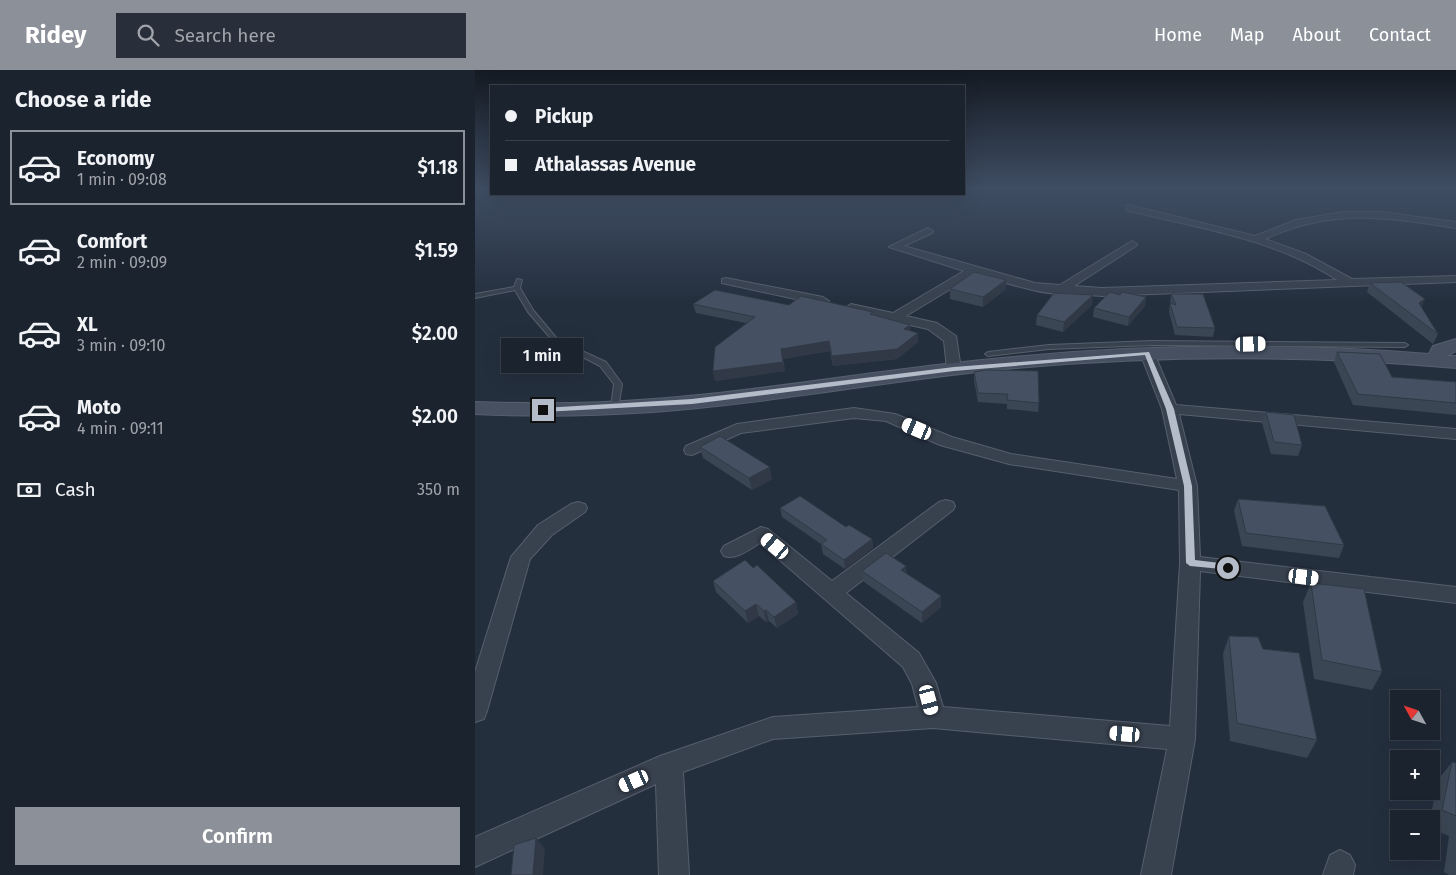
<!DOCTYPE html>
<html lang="en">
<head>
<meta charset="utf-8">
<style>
	:root { --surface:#1b232e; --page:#282f3a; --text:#f1f3f6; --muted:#a0a4aa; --line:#39404a; --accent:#8c9099 }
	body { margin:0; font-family:"Fira Sans",sans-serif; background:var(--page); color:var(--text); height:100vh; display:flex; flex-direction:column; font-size:19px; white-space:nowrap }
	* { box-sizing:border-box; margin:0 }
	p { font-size:16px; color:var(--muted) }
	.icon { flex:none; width:28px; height:28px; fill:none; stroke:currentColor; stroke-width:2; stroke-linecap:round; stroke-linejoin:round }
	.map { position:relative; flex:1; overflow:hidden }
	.details { display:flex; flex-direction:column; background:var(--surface); width:475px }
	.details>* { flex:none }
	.hud { position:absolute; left:15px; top:15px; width:475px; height:110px; border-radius:0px; box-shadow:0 5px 20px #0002,0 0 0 1px var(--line); display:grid; align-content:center; height:110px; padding:0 15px; background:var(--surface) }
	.needle { width:32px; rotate:310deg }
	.buttons { position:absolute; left:915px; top:620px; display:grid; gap:10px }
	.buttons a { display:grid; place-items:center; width:50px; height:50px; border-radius:0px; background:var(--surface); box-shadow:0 5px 20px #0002,0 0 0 1px var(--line); font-size:25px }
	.end { position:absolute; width:22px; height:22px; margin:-11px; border:6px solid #b4bcc9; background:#111; box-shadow:0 0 0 2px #111 }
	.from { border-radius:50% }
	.bubble { position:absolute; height:35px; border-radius:0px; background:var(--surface); box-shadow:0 5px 20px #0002,0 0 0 1px var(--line); font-size:16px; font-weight:600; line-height:35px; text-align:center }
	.car { position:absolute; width:15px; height:30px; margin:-15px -8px; border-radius:6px; box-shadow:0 0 4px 1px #0007; background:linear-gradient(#fff 24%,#345 0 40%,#fff 0 76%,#345 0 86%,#fff 0) }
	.hud b { display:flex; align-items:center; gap:18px; height:48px; font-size:19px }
	.hud b+b { border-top:1px solid var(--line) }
	.hud i { width:12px; height:12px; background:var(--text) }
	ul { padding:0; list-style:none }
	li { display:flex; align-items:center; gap:15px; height:75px; margin:0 10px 8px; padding:0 5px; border:2px solid transparent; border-radius:0px }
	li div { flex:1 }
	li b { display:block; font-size:19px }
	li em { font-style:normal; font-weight:600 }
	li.current { border-color:var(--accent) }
	li>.icon { width:45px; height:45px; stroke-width:1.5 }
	h2 { padding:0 15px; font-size:22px; line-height:60px }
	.pay { display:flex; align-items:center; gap:12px; height:55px; padding:0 15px; font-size:19px }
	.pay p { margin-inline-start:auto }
	.action { display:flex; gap:10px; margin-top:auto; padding:10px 15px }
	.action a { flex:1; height:58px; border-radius:0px; background:var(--accent); color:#fff; font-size:20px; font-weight:600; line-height:58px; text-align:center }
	header { display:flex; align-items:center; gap:30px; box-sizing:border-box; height:70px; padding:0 25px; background:var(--accent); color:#fff }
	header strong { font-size:24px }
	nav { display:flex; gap:28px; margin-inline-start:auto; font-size:18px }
	.search { width:350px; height:45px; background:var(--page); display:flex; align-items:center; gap:12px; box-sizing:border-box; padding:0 18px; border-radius:0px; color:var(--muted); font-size:19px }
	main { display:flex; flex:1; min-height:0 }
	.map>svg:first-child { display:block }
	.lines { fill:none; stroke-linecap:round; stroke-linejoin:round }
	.lane-casing { stroke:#565f6c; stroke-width:2 }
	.street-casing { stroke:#565f6c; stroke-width:2 }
	.secondary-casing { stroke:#565f6c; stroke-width:2 }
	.lane { fill:#38414e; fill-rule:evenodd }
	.street { fill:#38414e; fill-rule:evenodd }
	.secondary { fill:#465061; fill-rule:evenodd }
	.wall { fill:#3b4654 }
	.shaded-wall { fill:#303945 }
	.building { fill:#455162; stroke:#303945 }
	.route { fill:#b4bcc9 }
</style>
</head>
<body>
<header>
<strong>Ridey</strong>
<div class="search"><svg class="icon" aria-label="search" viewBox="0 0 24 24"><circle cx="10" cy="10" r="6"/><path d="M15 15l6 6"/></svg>Search here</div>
<nav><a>Home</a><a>Map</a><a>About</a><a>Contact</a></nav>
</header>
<main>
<section class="details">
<h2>Choose a ride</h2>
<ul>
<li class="current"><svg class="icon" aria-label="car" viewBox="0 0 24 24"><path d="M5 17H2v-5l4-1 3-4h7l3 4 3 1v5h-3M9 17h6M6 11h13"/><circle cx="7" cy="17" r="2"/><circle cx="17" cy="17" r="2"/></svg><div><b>Economy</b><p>1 min · 09:08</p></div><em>$1.18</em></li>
<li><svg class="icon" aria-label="car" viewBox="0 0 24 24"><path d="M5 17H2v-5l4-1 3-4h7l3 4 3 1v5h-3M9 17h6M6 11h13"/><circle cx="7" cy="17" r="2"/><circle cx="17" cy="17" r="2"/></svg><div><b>Comfort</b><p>2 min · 09:09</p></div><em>$1.59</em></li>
<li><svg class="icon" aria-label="car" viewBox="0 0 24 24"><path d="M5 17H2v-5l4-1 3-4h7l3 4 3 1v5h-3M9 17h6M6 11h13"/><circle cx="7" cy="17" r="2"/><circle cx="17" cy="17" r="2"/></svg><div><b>XL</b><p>3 min · 09:10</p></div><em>$2.00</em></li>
<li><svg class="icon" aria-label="car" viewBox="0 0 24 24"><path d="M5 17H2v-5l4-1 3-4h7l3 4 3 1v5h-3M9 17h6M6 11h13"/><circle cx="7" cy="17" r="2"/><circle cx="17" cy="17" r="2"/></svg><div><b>Moto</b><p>4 min · 09:11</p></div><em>$2.00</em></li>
</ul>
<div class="pay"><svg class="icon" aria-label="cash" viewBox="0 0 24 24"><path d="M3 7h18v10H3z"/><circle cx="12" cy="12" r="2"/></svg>Cash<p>350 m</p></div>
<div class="action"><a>Confirm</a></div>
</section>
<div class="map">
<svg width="981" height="805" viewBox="0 0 981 805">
	<rect width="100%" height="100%" fill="#242f3e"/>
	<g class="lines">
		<defs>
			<g id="lane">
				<path d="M42 209 47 210 45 218 58 240 83 270 131 292 147 314 143 339H137L136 337 139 314 125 296 79 272 53 242 40 220 0 228V224L39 217Z"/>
				<path d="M677 271 930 273 933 275 930 277 677 275 574 279 513 286 510 284 513 282 574 275Z"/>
			</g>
			<g id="street">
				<path d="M654 135 780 166 821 150 868 142H906L981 152V158C910 147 857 138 790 169L831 184 877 209 981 206V212L627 226 589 223C576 228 518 209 500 204L431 246 462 253 481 266 486 299 479 303 472 299 469 271 453 259 372 241 370 238 376 234 418 243 489 201 414 177 453 158 458 161 457 163 429 176 560 213 585 215 657 171 662 174 661 176 599 216 627 218 862 210C799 168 722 158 651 140V136Z"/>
				<path d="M251 208 348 227 354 231 348 235 247 213V209Z"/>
				<path d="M672 279 679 283 701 335 981 359V369L704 344 722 416 725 487 981 517V533L725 501 720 669 696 805H666L692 679 458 658 298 669 208 702 214 805H184L181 714 0 797V767L185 686 298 647 443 637 437 614 428 597 285 473C273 480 262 490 249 486L246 481 249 476 286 457 293 459 357 511 464 432 471 430 478 432 480 436 478 440 371 523 444 583 461 613 468 637 695 656 705 493 704 420 534 394 465 375 411 351 379 348 266 363 217 385 211 384 209 380 211 376 262 354 379 338 420 344 477 367 536 384 702 409 687 339 665 283Z"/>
				<path d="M103 432 110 434 112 438 110 442 77 465 55 489 12 641 9 649 0 652V602L36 487 63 455 96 434Z"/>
				<path d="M865 780 875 785 880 795 878 805H848L855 785Z"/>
			</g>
			<path id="secondary" d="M981 269V281L972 286H981V298C834 285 688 285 541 298 420 309 300 333 178 342 118 346 60 347 0 344V332C60 334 118 334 178 329 279 322 378 304 479 293 636 275 796 271 954 284L958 276Z"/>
		</defs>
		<use href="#lane" class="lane-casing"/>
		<use href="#street" class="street-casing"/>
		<use href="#secondary" class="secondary-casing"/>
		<use href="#lane" class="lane"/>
		<use href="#street" class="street"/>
		<use href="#secondary" class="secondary"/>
	</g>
	<g class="wall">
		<path d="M531 210V219L508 237 475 229V219Z"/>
		<path d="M895 213 946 237 963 264 958 274 892 222Z"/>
		<path d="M696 224 740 258 738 267 700 265 694 242Z"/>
		<path d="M645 225 671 227 670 236 653 256 618 247 619 238Z"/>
		<path d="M218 234 314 235 398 245 435 261 443 272 422 289 358 296 355 281 308 289 310 301 240 311 238 301 271 253 221 243Z"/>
		<path d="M617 235 588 262 561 255 562 245Z"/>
		<path d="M862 282 917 307 981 312V345L878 335 859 292Z"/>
		<path d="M499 302 564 333 563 342 532 339V334L503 332 499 311Z"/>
		<path d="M791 342 827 375 823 386 796 384 787 353Z"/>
		<path d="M225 377 297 409 277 420 228 388Z"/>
		<path d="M763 429 869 475 864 488 767 476 759 441Z"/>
		<path d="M305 438 371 457 397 469 398 478 370 499 348 484 346 474 307 447Z"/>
		<path d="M278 498 321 532 323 544 302 558 294 551 291 552 284 546 273 553 241 522 238 511Z"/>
		<path d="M387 501 431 504 466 537 447 553 389 512Z"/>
		<path d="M836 513 907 602 897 620 839 609 828 532Z"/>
		<path d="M754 566 788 579 842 670 832 688 755 671 748 584Z"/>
		<path d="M977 692 981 693V805H974L969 802 974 766 956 759V749H955L963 710Z"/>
	</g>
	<g class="shaded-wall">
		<path d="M531 210V219L508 237V227Z"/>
		<path d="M618 225 617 235 588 262 589 252Z"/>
		<path d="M671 227 670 236 653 256 654 247Z"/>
		<path d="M950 229 946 239 944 233Z"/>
		<path d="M435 255 436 264 429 259Z"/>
		<path d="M443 263V272L422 289 358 296 357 286Z"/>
		<path d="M354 271 355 281 308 289 306 279Z"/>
		<path d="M308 292 310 301 240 311 238 301Z"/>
		<path d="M295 397 297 409 277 420 274 408Z"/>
		<path d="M397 469 398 478 370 499 369 490Z"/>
		<path d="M431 496 432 507 426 500Z"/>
		<path d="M466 526V537L447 553V542Z"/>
		<path d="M321 532 323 544 302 558 299 547Z"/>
		<path d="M281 534 284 546 273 553 270 541Z"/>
		<path d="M291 540 294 551 291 552 289 541Z"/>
		<path d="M61 768 70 779 68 805H58Z"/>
	</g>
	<g class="building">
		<path d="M499 202 531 210 508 227 475 219Z"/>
		<path d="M926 212 950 229 944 233 963 264 895 213Z"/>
		<path d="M240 220 314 235 326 226 398 242 395 244 435 255 429 259 443 263 422 279 357 286 354 271 306 279 308 292 238 301 240 277 280 247 218 234Z"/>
		<path d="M635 222 645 225 647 222 671 227 654 247 619 238Z"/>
		<path d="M579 223 618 225 589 252 562 245Z"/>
		<path d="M696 224H728L740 258 702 257 695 233 701 235Z"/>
		<path d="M862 282 905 284 917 307 981 312V333L883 324Z"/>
		<path d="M511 300 563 301 564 333 532 330 533 324 503 323 499 302Z"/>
		<path d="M791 342 819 345 827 375 799 372Z"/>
		<path d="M245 366 295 397 274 408 225 377Z"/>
		<path d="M325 426 371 457 374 455 397 469 369 490 346 474 352 470 305 438Z"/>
		<path d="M763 429 850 436 869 475 771 463Z"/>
		<path d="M411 483 431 496 426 500 466 526 447 542 387 501Z"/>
		<path d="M270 490 278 498 282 495 321 532 299 547 291 540 289 541 281 534 270 541 238 511Z"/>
		<path d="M836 513 889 519 907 602 847 590Z"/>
		<path d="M754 566 783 567 788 579 824 583 842 670 762 653Z"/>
		<path d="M977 692 981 693V746L967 740Z"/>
		<path d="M61 768 58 805H36L39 775Z"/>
	</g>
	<linearGradient id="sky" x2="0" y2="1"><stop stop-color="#141a22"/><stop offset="0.51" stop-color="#3f4d63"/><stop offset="1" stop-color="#3f4d63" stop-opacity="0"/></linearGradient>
	<rect width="981" height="232" fill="url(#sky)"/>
	<path class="route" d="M674 282 699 339 717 416 720 490 753 494 758 498 757 500 715 496 711 493 709 416 691 339 670 285 479 301 217 334 68 342 65 340 68 338 217 329 479 297Z"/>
</svg>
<div class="buttons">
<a><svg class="needle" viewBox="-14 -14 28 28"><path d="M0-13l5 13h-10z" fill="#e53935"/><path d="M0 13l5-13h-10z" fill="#a0a4aa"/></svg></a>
<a>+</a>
<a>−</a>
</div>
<i class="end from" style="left:753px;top:498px"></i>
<i class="end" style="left:68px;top:340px"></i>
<div class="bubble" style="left:26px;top:268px;width:82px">1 min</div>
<i class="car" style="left:776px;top:274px;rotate:89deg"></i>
<i class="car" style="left:442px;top:359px;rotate:293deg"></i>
<i class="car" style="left:300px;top:476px;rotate:310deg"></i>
<i class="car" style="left:829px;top:507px;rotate:97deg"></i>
<i class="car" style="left:454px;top:630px;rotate:165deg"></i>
<i class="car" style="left:650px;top:664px;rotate:275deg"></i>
<i class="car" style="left:159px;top:711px;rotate:246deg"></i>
<div class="hud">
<b><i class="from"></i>Pickup</b>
<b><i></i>Athalassas Avenue</b>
</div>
</div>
</main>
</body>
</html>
